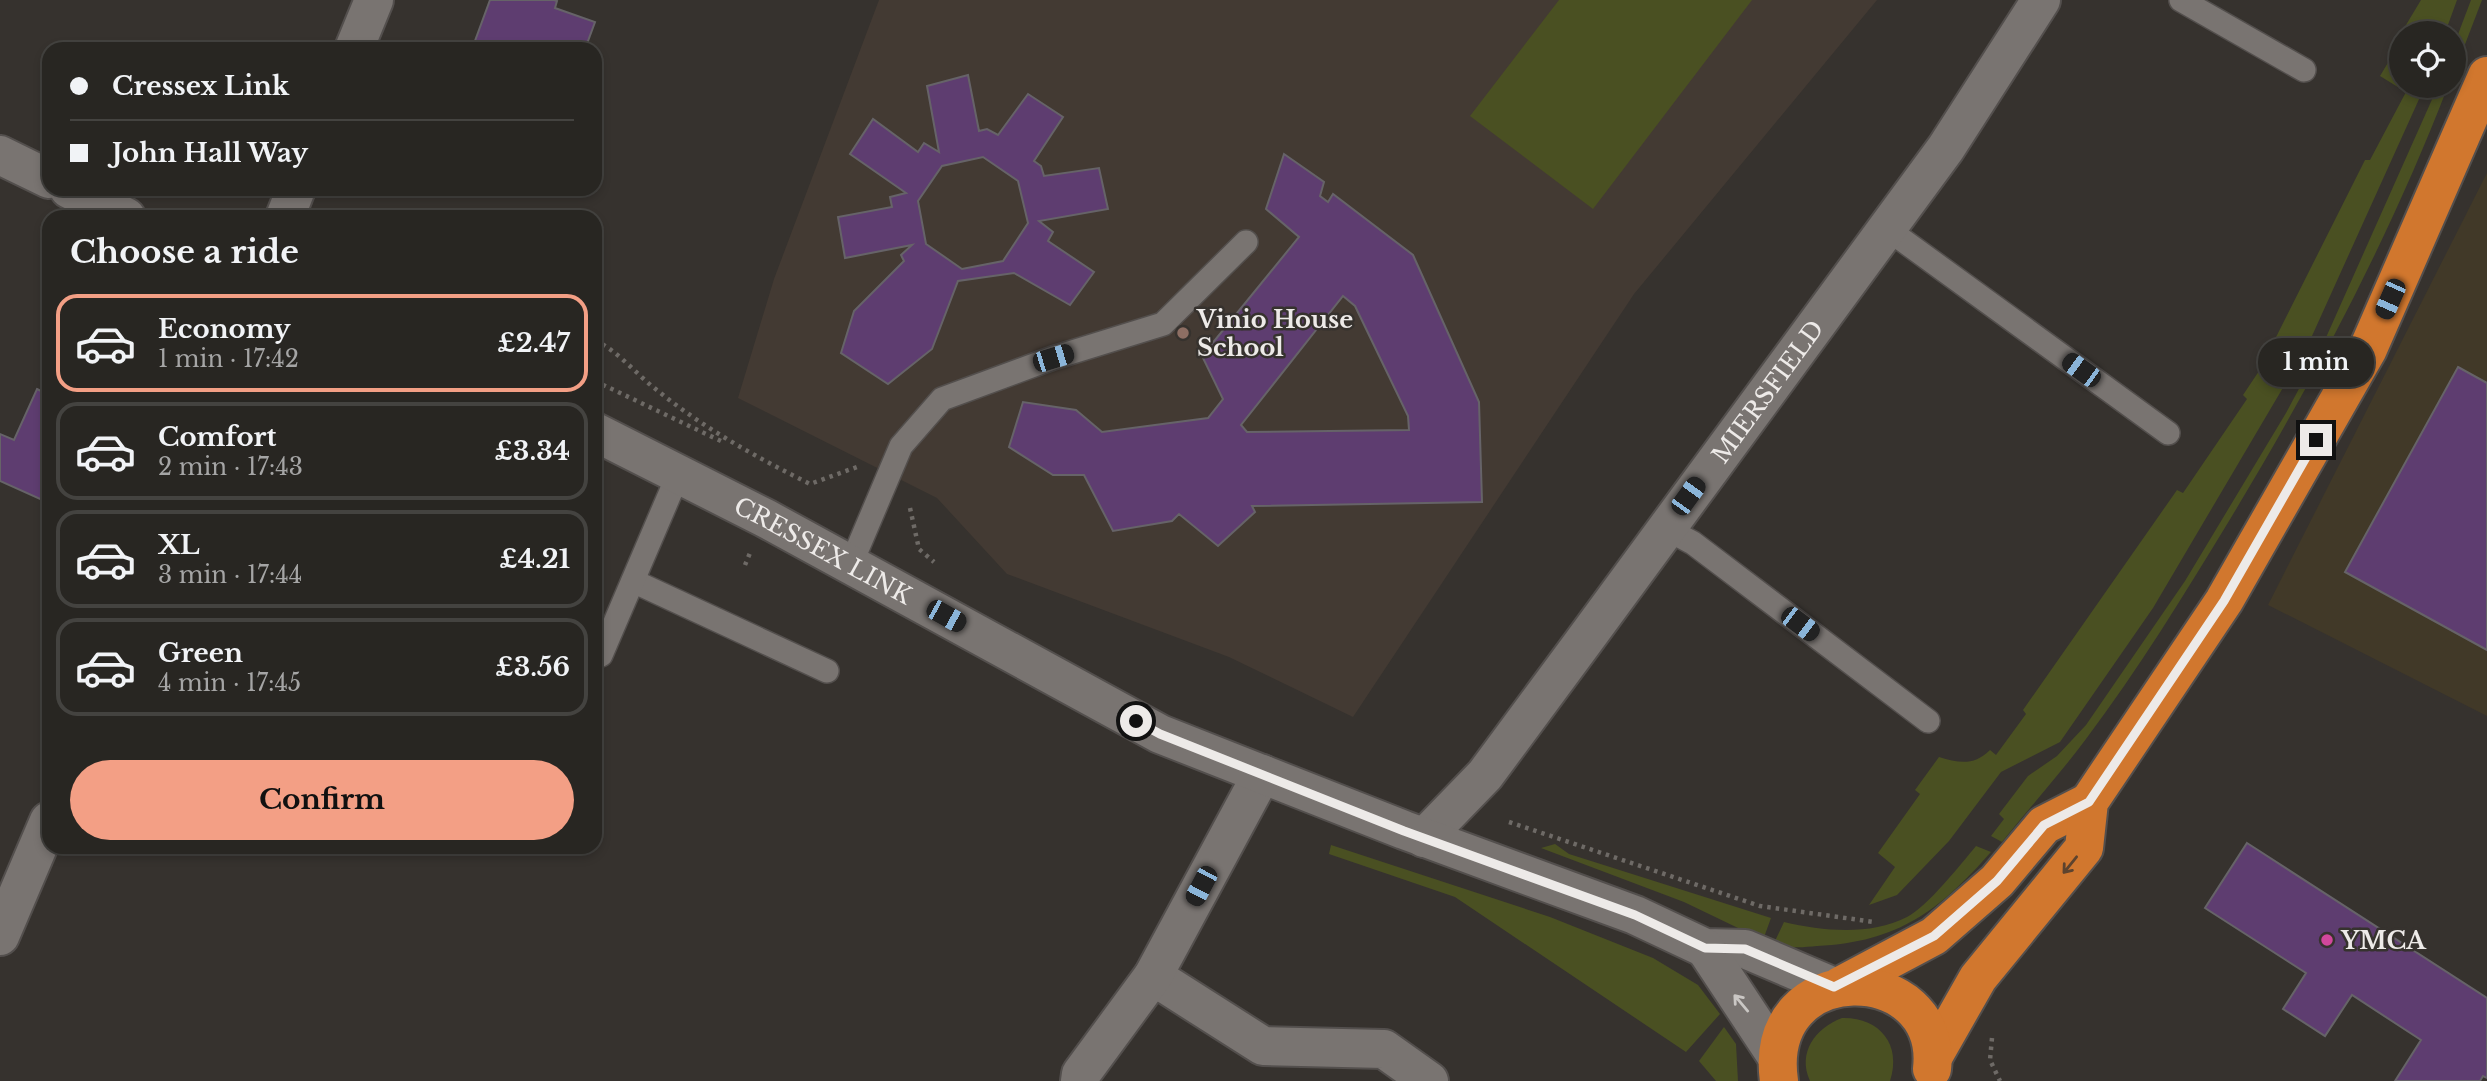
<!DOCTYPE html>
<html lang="en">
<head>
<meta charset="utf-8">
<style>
	:root { --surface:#282622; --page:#302e2a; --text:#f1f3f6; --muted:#a5a5a5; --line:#444340; --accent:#f39f85 }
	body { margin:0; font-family:"Libre Baskerville",serif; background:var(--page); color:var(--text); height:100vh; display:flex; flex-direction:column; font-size:26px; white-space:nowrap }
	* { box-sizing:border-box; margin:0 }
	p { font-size:23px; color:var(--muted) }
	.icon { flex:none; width:38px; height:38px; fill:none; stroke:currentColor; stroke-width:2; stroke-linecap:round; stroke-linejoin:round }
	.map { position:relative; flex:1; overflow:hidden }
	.sheet { position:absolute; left:42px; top:210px; width:560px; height:644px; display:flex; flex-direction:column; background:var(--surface); border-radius:21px; box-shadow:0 4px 10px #0003,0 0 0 2px var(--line) }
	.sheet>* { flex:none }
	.hud { position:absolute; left:42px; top:42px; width:560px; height:154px; border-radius:21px; box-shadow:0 4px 10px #0003,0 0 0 2px var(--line); display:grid; align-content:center; height:154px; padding:0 28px; background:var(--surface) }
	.controls { position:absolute; left:2389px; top:21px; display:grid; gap:14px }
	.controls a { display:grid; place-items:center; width:77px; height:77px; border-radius:50%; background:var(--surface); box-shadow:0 4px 10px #0003,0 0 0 2px var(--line); font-size:35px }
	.end { position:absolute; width:32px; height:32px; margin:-16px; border:9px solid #edeae8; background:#111; box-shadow:0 0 0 4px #111 }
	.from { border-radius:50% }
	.bubble { position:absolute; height:49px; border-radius:24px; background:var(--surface); box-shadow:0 4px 10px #0003,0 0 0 2px var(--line); font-size:23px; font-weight:700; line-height:49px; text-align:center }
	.car { position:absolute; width:21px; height:42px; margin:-21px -10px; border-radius:9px; box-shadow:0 0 5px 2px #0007; background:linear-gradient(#222 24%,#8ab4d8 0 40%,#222 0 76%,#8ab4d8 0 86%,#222 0) }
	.hud b { display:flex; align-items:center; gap:24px; height:66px; font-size:26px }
	.hud b+b { border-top:2px solid var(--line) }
	.hud i { width:18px; height:18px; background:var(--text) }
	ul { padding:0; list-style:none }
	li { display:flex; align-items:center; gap:21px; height:98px; margin:0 14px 10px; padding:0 14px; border:4px solid var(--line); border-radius:21px }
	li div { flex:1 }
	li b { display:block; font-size:26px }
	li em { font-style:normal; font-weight:700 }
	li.active { border-color:var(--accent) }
	li>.icon { width:63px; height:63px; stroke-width:1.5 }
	h2 { padding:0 28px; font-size:32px; line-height:84px }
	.cta { display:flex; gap:14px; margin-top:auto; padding:14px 28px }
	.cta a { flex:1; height:80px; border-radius:42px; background:var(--accent); color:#111; font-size:28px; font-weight:700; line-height:80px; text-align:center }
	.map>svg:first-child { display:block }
	.industrial { fill:#413928 }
	.built { fill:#433a33 }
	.green { fill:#4a5022 }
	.building { fill:#5e3d70; stroke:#666368; stroke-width:2; fill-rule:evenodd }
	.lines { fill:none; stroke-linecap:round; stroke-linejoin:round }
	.lane-casing { stroke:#534f4d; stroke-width:26 }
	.street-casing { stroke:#534f4d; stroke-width:42 }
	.secondary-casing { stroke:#534f4d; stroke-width:42 }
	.highway-casing { stroke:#534f4d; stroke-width:42 }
	.path { stroke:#6e6a66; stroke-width:4.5; stroke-dasharray:3.5 5; stroke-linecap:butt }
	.lane { stroke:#797471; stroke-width:23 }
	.street { stroke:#797471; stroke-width:38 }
	.secondary { stroke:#797471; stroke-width:38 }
	.highway { stroke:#d1772e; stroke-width:38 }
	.oneway { stroke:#5d432e }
	.oneway2 { stroke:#cac7c4 }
	.route { stroke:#edeae8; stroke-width:9 }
	.education-dot { fill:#8d6e63; stroke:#36322e; stroke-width:2.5 }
	.hotel-dot { fill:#d1479c; stroke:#36322e; stroke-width:2.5 }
	.labels { text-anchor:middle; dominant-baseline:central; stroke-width:5; stroke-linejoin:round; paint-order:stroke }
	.poi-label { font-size:24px; font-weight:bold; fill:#edeae8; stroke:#36322e; text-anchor:start }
	.street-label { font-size:24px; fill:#edeae8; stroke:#36322e }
</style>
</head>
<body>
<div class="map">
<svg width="2487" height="1081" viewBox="0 0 2487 1081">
	<rect width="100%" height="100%" fill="#36322e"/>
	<path class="industrial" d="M2487 173V716L2268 605Z"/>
	<path class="built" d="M879 0H1877L1634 294 1353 717 1229 657 1007 574 937 498 738 398 774 279Z"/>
	<g class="green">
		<path d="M1559 0H1752L1593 209 1470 116Z"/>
		<path d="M2421 0H2457L2445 33H2406L2403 30Z"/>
		<path d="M2471 0H2482L2454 73V45Z"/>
		<path d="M2401 41V86H2425L2307 347 2153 608 2060 742 2001 772 1949 841 1897 895 1869 905 1895 867 1878 853 1920 794 1915 790 1939 757C1959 763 1974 766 1990 750L1996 755 2026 714 2023 710 2177 490 2183 493 2247 399 2243 395 2259 371 2365 160H2370L2406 92 2380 76Z"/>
		<path d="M2438 86H2448C2390 237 2313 382 2229 521 2184 595 2138 670 2086 739 2060 774 2030 807 2002 842L1991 836 2004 819 1999 814 2028 776 2057 756 2086 725 2185 581 2286 413 2324 342Z"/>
		<path d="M1555 844 1569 854 1771 918 1763 940 1684 902 1541 848Z"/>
		<path d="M1331 845 1550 917 1653 958 1698 985 1720 1014 1686 1052 1455 897 1329 854Z"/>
		<path d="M1976 846 1991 852C1940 910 1899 942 1817 946 1803 947 1787 950 1775 941L1784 922C1823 931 1870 936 1907 917 1927 907 1961 864 1976 846Z"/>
		<path d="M1842 1018C1879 1017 1902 1044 1890 1081H1810C1797 1053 1815 1028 1842 1018Z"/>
		<path d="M1724 1027 1736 1044 1738 1081H1716L1699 1061Z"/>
	</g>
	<g class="building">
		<path d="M490 0H554L557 1 555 8 595 22 585 49H472Z"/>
		<path d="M968 75 979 131 987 129 998 135 1028 94 1063 117 1034 161 1041 166 1044 176 1099 168 1108 209 1039 221 1053 232 1048 241 1094 272 1070 305 1014 273 958 281 932 349 888 384 841 353 854 311 904 261 901 255 912 245 845 258 838 217 892 207 890 197 906 193 850 154 873 119 918 152 924 143 939 152 927 86ZM983 157 1018 181 1028 223 1003 261 962 269 926 244 918 201 942 166Z"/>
		<path d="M1284 154 1324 182 1320 196 1328 202 1333 194 1413 255 1479 402 1482 502 1252 506 1255 512 1218 546 1179 514 1172 521 1113 531 1084 475H1053L1009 447 1023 402 1076 410 1102 432 1208 418 1223 399 1202 356 1299 237 1266 209ZM1343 296 1355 306 1408 416 1409 430 1247 432 1241 425Z"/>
		<path d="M2458 367 2487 383V650L2345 572Z"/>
		<path d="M37 389 49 395V503L0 481V434L14 440Z"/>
		<path d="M2247 843 2487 998V1078L2483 1076 2480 1081H2395L2421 1040 2352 995 2325 1036 2283 1009 2306 973 2205 908Z"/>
	</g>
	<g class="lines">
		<defs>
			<g id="lane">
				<path d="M2181 0 2304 70"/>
				<path d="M1886 228 2168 433"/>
				<path d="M1665 528 1693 543 1928 721"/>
				<path d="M851 564 901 446 942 399 1053 358 1163 324 1246 242"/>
				<path d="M633 581 827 671"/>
				<path d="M601 655 678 475"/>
			</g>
			<g id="street">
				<path d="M354 49 374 0"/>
				<path d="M285 217 296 189"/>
				<path id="s1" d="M1424 838 1485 775 1584 641 1946 148 2041 0"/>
				<path d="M0 936 49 821"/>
				<path d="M1153 976 1263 1046 1384 1049 1429 1081"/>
				<path d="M1080 1081 1081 1074 1153 976 1262 774"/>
			</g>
			<g id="secondary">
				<path d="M0 155 49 179"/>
				<path d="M69 189 126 217"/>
				<path id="s2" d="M595 432 765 518 1160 734 1404 830 1635 915 1705 948 1745 949 1834 987"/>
				<path d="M1705 948 1777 1057"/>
			</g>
			<g id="highway">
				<path d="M1840 986 1934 936 1997 881 2044 825 2089 802"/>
				<path d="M1933 1057 1978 978 2084 848 2089 802 2224 601 2368 349 2487 76"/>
				<path d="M1779 1081C1761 955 1944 959 1932 1069"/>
			</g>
		</defs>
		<use href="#lane" class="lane-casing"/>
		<use href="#street" class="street-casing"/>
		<use href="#secondary" class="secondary-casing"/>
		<use href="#highway" class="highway-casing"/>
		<g class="path">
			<path d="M595 340C619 352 637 375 658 391 705 429 756 457 810 484L857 467"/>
			<path d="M595 381 725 443"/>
			<path d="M910 508 919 549 934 562"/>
			<path d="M745 565 750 553"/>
			<path d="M1509 822 1760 906 1874 922"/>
			<path d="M1992 1038 1990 1060 2000 1081"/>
		</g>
		<use href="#lane" class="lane"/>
		<use href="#street" class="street"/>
		<use href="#secondary" class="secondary"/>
		<use href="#highway" class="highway"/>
	</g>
	<defs><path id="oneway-shaft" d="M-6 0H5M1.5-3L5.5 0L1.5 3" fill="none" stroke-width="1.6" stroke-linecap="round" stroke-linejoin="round" transform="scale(1.75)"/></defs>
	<use class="oneway" href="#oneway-shaft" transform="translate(2070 865) rotate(129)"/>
	<use class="oneway2" href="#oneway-shaft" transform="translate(1741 1003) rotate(-130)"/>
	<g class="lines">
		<path class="route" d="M1136 721 1160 734 1404 831 1635 915 1705 948 1745 949 1834 987 1934 936 1997 881 2044 825 2089 802 2224 601 2316 440"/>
	</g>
	<circle class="education-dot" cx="1183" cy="333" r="7"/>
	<circle class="hotel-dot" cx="2327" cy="940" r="7"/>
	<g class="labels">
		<g class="poi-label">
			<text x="1197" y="319">Vinio House<tspan x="1197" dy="28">School</tspan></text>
			<text x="2341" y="940">YMCA</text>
		</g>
		<g class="street-label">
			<text stroke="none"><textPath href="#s1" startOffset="564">MIERSFIELD</textPath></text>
			<text stroke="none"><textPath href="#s2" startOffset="257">CRESSEX LINK</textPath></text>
		</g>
	</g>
</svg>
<div class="controls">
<a><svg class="icon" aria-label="locate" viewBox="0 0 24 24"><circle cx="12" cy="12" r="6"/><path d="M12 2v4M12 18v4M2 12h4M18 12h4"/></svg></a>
</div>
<i class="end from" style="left:1136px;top:721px"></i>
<i class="end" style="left:2316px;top:440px"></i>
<div class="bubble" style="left:2258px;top:338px;width:116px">1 min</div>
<i class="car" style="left:2390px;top:299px;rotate:204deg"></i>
<i class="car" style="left:1053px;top:358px;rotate:73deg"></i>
<i class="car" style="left:2081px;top:370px;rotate:306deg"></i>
<i class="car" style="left:1688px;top:496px;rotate:36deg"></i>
<i class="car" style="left:946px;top:616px;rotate:119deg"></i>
<i class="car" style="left:1800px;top:624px;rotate:127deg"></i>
<i class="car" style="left:1201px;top:886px;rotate:208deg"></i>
<div class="hud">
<b><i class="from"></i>Cressex Link</b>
<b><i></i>John Hall Way</b>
</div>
<section class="sheet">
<h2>Choose a ride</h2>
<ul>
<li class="active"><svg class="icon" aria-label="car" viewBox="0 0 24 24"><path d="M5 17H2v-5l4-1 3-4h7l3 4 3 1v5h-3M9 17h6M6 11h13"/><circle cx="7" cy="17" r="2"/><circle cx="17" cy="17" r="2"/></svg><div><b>Economy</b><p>1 min · 17:42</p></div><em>£2.47</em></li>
<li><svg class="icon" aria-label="car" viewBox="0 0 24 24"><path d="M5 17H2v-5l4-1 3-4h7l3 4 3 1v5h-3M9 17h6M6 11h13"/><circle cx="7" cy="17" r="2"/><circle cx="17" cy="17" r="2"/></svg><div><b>Comfort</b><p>2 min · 17:43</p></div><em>£3.34</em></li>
<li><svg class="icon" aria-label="car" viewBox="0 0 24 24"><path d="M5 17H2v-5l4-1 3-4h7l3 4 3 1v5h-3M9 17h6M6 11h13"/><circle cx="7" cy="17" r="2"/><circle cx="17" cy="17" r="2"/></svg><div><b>XL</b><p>3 min · 17:44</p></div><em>£4.21</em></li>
<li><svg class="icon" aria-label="car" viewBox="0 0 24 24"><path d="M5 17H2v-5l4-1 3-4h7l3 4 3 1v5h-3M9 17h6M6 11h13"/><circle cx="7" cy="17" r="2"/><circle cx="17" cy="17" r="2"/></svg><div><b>Green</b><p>4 min · 17:45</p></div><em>£3.56</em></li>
</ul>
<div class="cta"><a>Confirm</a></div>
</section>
</div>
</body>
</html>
